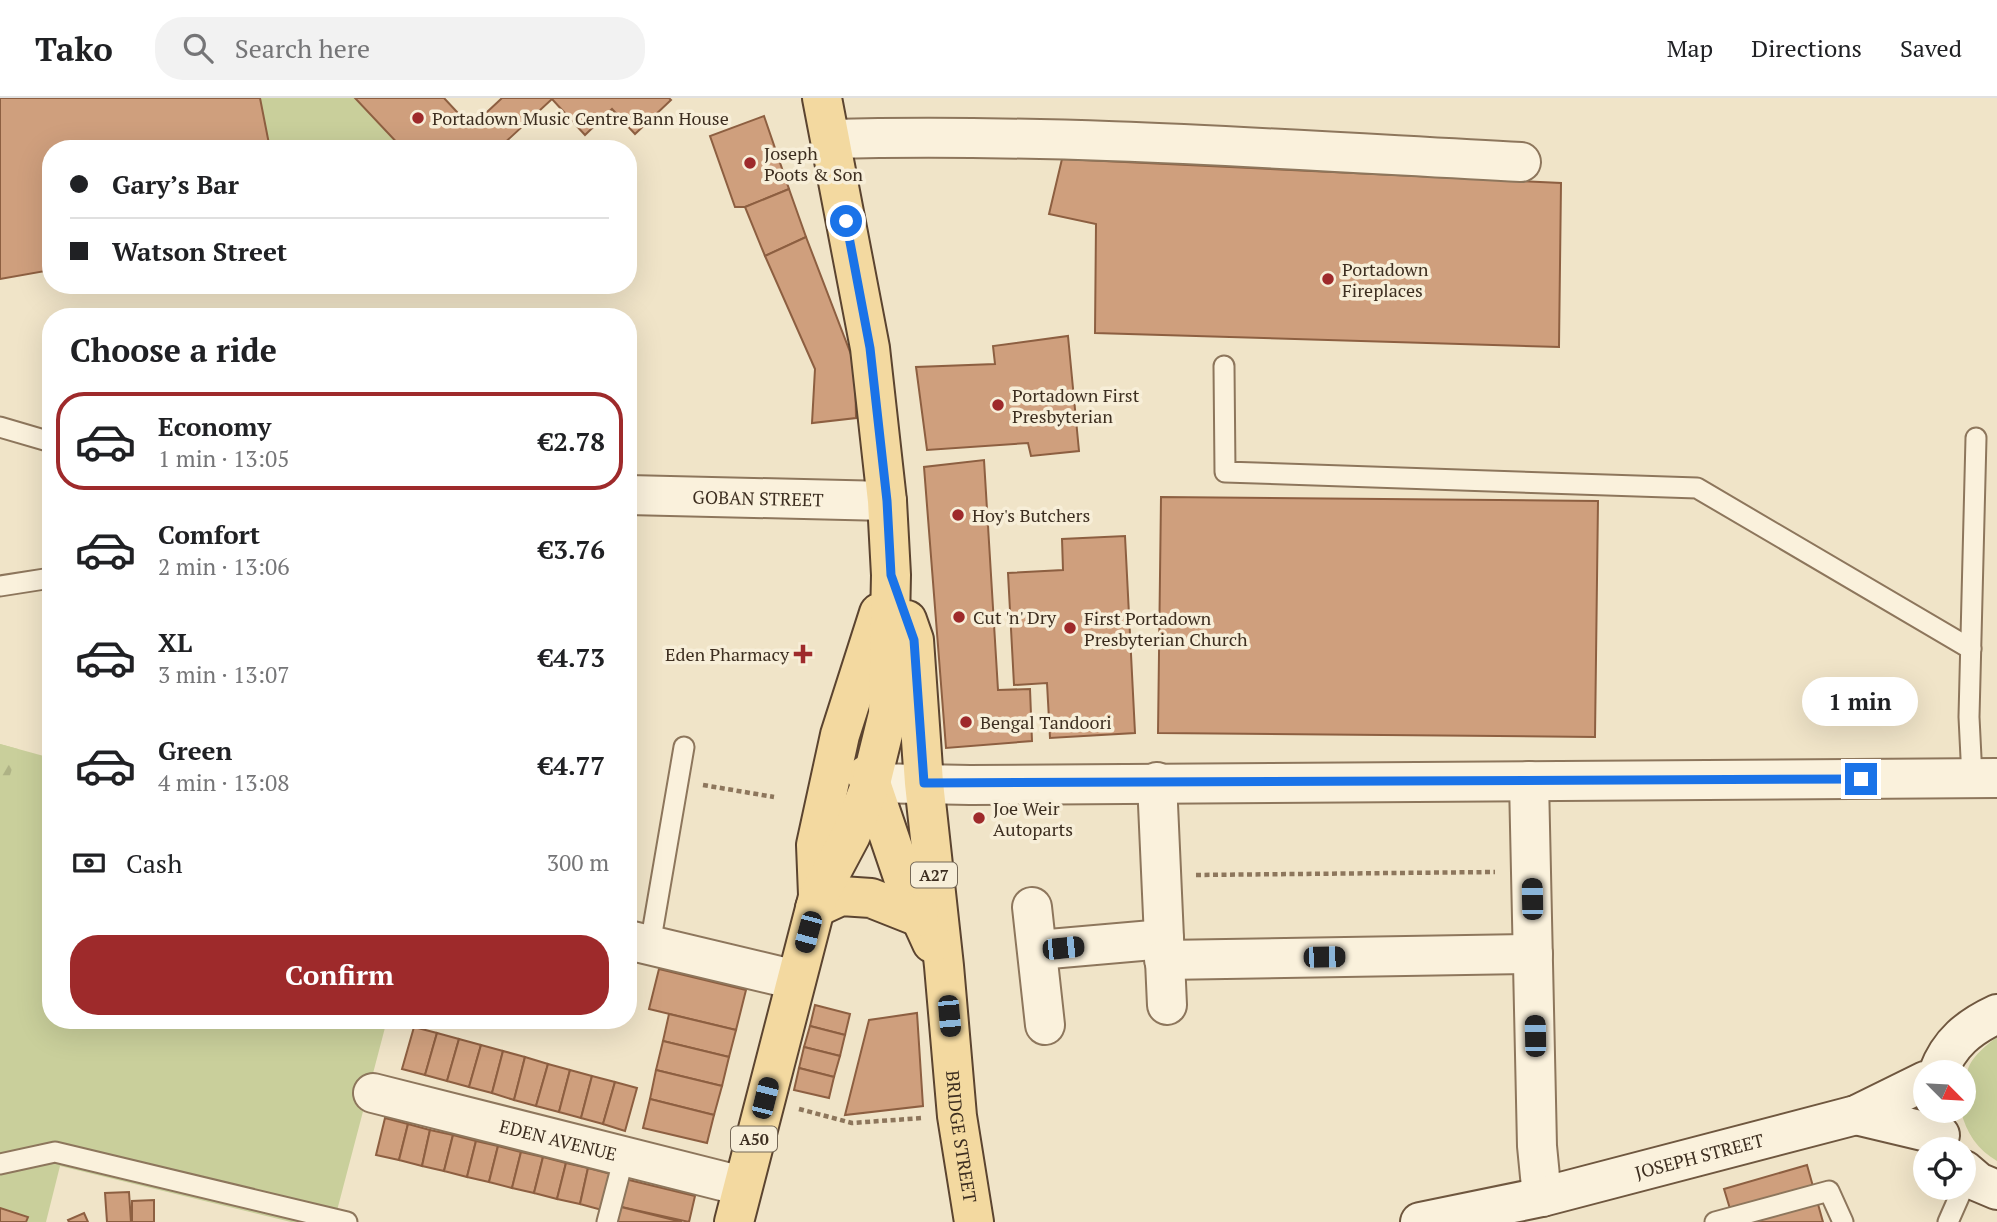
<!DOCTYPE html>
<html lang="en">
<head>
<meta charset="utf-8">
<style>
	:root { --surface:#fff; --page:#f2f2f2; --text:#202124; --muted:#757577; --line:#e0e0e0; --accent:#9e2a2b }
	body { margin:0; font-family:"PT Serif",serif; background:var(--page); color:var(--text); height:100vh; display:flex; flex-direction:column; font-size:26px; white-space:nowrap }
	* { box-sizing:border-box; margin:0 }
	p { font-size:23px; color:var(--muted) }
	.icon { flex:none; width:38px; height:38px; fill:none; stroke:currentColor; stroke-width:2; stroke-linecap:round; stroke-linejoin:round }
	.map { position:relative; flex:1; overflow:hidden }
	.sheet { position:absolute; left:42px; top:210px; width:595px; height:721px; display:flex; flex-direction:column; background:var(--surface); border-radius:28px; box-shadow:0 7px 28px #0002 }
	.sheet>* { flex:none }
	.hud { position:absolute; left:42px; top:42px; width:595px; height:154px; border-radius:28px; box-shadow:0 7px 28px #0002; display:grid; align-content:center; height:154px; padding:0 28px; background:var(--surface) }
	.needle { width:46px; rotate:114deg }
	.buttons { position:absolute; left:1913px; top:962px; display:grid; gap:14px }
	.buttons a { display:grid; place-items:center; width:63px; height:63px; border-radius:50%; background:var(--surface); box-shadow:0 7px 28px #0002; font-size:35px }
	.end { position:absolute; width:32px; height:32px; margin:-16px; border:9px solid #1a73e8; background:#fff; box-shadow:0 0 0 4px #fff }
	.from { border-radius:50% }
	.bubble { position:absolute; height:49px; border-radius:24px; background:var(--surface); box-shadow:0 7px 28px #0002; font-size:23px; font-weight:800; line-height:49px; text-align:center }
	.car { position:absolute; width:21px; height:42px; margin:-21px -10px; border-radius:9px; box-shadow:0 0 5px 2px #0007; background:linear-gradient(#222 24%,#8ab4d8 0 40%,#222 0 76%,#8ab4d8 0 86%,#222 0) }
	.hud b { display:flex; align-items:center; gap:24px; height:66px; font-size:26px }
	.hud b+b { border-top:2px solid var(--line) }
	.hud i { width:18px; height:18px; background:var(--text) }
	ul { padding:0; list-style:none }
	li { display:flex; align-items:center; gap:21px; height:98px; margin:0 14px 10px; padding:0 14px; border:4px solid transparent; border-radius:28px }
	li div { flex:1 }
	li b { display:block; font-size:26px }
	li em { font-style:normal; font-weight:800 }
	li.active { border-color:var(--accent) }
	li>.icon { width:63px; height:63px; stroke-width:1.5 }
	h2 { padding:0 28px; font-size:32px; line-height:84px }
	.pay { display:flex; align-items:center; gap:18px; height:77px; padding:0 28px; font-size:26px }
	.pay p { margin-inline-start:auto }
	.primary-button { display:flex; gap:14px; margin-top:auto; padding:14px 28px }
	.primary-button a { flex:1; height:80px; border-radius:28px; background:var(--accent); color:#fff; font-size:28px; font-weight:800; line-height:80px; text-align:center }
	header { display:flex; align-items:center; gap:42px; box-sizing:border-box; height:98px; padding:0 35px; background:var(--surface); border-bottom:2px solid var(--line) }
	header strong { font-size:33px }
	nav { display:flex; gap:38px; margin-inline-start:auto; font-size:24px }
	.search { width:490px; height:63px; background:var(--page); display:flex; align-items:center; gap:18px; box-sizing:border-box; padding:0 24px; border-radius:28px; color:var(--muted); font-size:26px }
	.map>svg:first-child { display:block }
	.green { fill:#c9cf9b }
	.forest { fill:url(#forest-firs) }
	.building { fill:#cf9f7d; stroke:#8d5f41; stroke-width:2 }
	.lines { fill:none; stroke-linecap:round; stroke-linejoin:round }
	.lane-casing { stroke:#8d765c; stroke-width:23 }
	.street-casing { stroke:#8d765c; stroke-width:42 }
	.secondary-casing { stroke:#6f573f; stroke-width:42 }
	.primary-casing { stroke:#5b4430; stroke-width:42 }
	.path { stroke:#8d765c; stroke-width:4.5; stroke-dasharray:5 3.5; stroke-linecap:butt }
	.lane { stroke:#faf1dc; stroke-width:19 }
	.street { stroke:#faf1dc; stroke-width:38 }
	.secondary { stroke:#faf1dc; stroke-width:38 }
	.primary { stroke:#f3d9a0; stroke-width:38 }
	.route { stroke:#1a73e8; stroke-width:9 }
	.poi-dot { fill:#9e2a2b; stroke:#f7eed8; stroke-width:2.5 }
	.labels { text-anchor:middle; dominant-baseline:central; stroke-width:7; stroke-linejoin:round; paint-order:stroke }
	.shield { fill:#f7eed8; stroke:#756857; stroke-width:2 }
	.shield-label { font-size:16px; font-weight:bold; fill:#3d2e20 }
	.poi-label { font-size:18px; fill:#3d2e20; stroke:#f7eed8; text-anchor:start }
	.street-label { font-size:18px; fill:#3d2e20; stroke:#f7eed8 }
</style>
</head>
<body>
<header>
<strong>Tako</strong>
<div class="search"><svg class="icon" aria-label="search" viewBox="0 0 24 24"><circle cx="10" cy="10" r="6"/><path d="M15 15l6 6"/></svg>Search here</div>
<nav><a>Map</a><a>Directions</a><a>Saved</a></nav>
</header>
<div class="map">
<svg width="1997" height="1124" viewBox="0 0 1997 1124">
	<defs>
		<pattern id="forest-firs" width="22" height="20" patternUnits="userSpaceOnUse" patternTransform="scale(1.75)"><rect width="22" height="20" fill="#c9cf9b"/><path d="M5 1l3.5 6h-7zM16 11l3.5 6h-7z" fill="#aeb285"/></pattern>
	</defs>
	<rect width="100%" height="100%" fill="#f0e4c8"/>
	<g class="green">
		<path d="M260 0H355L403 51H270Z"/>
		<path d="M0 646 51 660V922H387L334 1124H291L60 1068 46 1124H0Z"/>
		<path d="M1997 939V1063C1978 1052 1966 1035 1961 1013H1964C1964 973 1964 964 1997 939Z"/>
	</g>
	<path class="forest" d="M0 646 18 651 0 710Z"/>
	<g class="building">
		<path d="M0 0H260L270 51H51V172L0 181Z"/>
		<path d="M355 0H444L471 29 502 0H669L671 2 635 36 612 11 585 37 552 1 498 51H403Z"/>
		<path d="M764 18 789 91 745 109H735L710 38Z"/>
		<path d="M1062 61 1561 85 1559 249 1095 235 1096 126 1049 116Z"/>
		<path d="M789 91 806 139 765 158 745 109Z"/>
		<path d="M806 139 855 267 856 320 812 325 815 271 765 158Z"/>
		<path d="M1068 238 1079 353 1031 358 1028 345 927 352 916 269 995 266 993 248Z"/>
		<path d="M984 362 998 592 1030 591 1032 643 946 650 924 369Z"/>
		<path d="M1161 399 1598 403 1595 639 1158 635Z"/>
		<path d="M1125 438 1135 635 1050 640 1047 585 1014 587 1008 475 1063 472 1062 441Z"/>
		<path d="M659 871 746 892 736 932 649 911Z"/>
		<path d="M815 907 850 916 845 937 810 928Z"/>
		<path d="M917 915 923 1008 845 1017 869 922Z"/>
		<path d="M669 916 736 932 729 959 663 943Z"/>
		<path d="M810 928 845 937 840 958 804 949Z"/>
		<path d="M414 929 437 935 425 977 402 971Z"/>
		<path d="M437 935 459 941 447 983 425 977Z"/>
		<path d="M459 941 481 947 469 989 447 983Z"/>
		<path d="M663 943 729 959 722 988 656 972Z"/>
		<path d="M481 947 503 953 492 995 469 989Z"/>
		<path d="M804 949 840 958 834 979 799 970Z"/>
		<path d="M503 953 525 959 514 1002 492 995Z"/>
		<path d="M525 959 548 966 536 1008 514 1002Z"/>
		<path d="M548 966 570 972 559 1014 536 1008Z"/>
		<path d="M799 970 834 979 829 1000 794 992Z"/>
		<path d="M570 972 592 978 581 1020 559 1014Z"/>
		<path d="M656 972 722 988 714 1017 650 1001Z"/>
		<path d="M592 978 615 984 603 1026 581 1020Z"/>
		<path d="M615 984 637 990 625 1033 603 1026Z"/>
		<path d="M650 1001 714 1017 707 1045 643 1030Z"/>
		<path d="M385 1020 408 1026 399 1062 376 1057Z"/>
		<path d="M408 1026 430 1032 422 1068 399 1062Z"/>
		<path d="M430 1032 453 1037 444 1073 422 1068Z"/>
		<path d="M453 1037 476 1043 467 1079 444 1073Z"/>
		<path d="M476 1043 498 1048 489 1084 467 1079Z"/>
		<path d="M498 1048 521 1054 512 1090 489 1084Z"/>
		<path d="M521 1054 543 1059 534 1095 512 1090Z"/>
		<path d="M543 1059 566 1065 557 1101 534 1095Z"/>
		<path d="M566 1065 588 1070 580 1106 557 1101Z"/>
		<path d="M1807 1067 1823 1124H1734L1724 1091Z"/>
		<path d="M588 1070 611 1076 602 1112 580 1106Z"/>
		<path d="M625 1081 695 1098 689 1124 617 1108Z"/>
		<path d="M129 1094 131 1124H107L105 1095Z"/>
		<path d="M154 1102V1124H132V1103Z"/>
		<path d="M617 1108 682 1124H613Z"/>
		<path d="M0 1110 28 1119 26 1124H0Z"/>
		<path d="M84 1115 88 1124H69L68 1122Z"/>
	</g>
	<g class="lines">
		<defs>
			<g id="lane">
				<path d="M1224 268 1225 374 1697 390 1971 551"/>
				<path d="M0 329 51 344"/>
				<path d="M0 488 51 480"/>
				<path d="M1972 680 1969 619 1976 340"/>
				<path d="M650 847 684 649"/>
				<path d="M0 1066 55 1054 347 1124"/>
				<path d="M607 1124 624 1059"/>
				<path d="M1715 1124 1829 1093 1843 1124"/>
				<path d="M1948 1124 1963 1090"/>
			</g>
			<g id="street">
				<path d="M831 41C1061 35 1291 52 1521 64"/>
				<path id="s1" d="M628 397 887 403"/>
				<path d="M1529 683 1537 1048 1542 1099"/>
				<path d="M1157 684 1167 907"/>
				<path d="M871 685 970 687 1997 680"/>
				<path d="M1032 809 1045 927"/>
				<path d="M628 842 796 882"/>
				<path d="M1038 852 1164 841"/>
				<path d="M1164 862 1533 856"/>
				<path id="s2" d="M373 995 742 1088"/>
			</g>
			<g id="secondary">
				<path d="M1938 975C1949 945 1969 929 1997 916"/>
				<path d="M1856 1017 1940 1037"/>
				<path d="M1964 1072 1978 1084 1997 1092"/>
				<path id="s3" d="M1420 1124 1542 1099 1856 1017 1925 983"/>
			</g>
			<g id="primary">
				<path id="s4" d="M907 522 914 542 924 685 944 868 957 1018 974 1124"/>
				<path d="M866 677 871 685 906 788 932 845"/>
				<path d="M818 797 816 747 840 637 879 515"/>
				<path d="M815 810 841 798 871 800 919 819"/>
				<path d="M734 1124 818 799 851 737 871 685 888 616 891 477 887 403 870 250 822 0"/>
			</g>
		</defs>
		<use href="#lane" class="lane-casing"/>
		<use href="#street" class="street-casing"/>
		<use href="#secondary" class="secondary-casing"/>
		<use href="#primary" class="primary-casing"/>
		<g class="path">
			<path d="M703 687 774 699"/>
			<path d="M1196 777 1495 774"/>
			<path d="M799 1011 852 1025 922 1020"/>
		</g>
		<use href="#lane" class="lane"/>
		<use href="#street" class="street"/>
		<use href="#secondary" class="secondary"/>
		<use href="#primary" class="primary"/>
	</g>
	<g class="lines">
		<path class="route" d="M846 123 870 250 887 403 891 477 914 542 924 685 1861 681"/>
	</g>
	<g class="poi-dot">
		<circle cx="418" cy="20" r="7"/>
		<circle cx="750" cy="65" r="7"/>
		<circle cx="1328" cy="181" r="7"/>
		<circle cx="998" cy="307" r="7"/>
		<circle cx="958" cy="417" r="7"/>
		<circle cx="959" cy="519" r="7"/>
		<circle cx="1070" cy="530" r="7"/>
		<path d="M799.5 545.5h7v7h7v7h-7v7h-7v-7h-7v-7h7z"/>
		<circle cx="966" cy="624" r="7"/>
		<circle cx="979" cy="720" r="7"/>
	</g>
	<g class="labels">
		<g class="shield">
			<rect x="911" y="764.5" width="46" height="25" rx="5"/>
			<rect x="731" y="1028.5" width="46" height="25" rx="5"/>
		</g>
		<g class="shield-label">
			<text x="934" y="777">A27</text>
			<text x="754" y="1041">A50</text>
		</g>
		<g class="poi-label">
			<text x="432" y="20">Portadown Music Centre Bann House</text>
			<text x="764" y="55">Joseph<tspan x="764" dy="21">Poots &amp; Son</tspan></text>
			<text x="1342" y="171">Portadown<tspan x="1342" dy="21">Fireplaces</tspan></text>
			<text x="1012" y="297">Portadown First<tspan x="1012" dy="21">Presbyterian</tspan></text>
			<text x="972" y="417">Hoy's Butchers</text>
			<text x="973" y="519">Cut 'n' Dry</text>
			<text x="1084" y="520">First Portadown<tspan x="1084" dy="21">Presbyterian Church</tspan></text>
			<text x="789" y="556" text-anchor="end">Eden Pharmacy</text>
			<text x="980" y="624">Bengal Tandoori</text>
			<text x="993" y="710">Joe Weir<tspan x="993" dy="21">Autoparts</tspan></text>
		</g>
		<g class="street-label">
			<text stroke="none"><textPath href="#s1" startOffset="130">GOBAN STREET</textPath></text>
			<text stroke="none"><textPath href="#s4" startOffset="520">BRIDGE STREET</textPath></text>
			<text stroke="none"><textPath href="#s2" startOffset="191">EDEN AVENUE</textPath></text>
			<text stroke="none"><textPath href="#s3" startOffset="287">JOSEPH STREET</textPath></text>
		</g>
	</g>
</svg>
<div class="buttons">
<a><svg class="needle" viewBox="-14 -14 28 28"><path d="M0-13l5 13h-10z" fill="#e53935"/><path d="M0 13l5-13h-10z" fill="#757577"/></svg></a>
<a><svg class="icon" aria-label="locate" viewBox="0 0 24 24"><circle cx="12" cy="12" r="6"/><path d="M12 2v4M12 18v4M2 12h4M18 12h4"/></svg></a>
</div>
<i class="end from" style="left:846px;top:123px"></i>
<i class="end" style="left:1861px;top:681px"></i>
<div class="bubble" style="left:1802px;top:579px;width:116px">1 min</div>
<i class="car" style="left:1532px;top:801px;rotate:359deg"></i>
<i class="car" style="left:808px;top:834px;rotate:195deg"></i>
<i class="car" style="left:1063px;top:850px;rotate:84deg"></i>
<i class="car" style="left:1324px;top:859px;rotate:89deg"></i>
<i class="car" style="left:949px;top:918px;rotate:175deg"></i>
<i class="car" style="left:1535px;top:938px;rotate:359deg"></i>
<i class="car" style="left:765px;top:1000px;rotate:14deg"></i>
<div class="hud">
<b><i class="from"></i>Gary’s Bar</b>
<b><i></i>Watson Street</b>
</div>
<section class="sheet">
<h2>Choose a ride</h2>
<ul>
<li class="active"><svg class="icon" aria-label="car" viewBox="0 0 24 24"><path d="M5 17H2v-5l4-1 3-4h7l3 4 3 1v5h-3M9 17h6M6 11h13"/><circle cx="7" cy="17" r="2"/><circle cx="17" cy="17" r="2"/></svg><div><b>Economy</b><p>1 min · 13:05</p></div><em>€2.78</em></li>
<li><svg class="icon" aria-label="car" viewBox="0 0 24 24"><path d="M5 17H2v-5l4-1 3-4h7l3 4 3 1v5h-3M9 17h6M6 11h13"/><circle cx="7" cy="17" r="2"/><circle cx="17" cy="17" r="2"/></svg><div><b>Comfort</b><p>2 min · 13:06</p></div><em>€3.76</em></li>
<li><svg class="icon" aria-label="car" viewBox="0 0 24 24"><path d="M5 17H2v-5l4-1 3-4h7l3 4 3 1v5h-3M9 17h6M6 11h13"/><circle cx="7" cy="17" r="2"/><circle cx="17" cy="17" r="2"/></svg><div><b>XL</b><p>3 min · 13:07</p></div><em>€4.73</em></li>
<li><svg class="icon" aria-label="car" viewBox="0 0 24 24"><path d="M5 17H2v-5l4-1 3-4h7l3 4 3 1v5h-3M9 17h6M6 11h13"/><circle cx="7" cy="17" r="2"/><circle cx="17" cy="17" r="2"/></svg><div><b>Green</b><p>4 min · 13:08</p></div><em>€4.77</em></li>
</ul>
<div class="pay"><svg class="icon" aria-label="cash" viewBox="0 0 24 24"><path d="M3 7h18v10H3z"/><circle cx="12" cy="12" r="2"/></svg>Cash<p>300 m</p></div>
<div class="primary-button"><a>Confirm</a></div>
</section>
</div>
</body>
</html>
